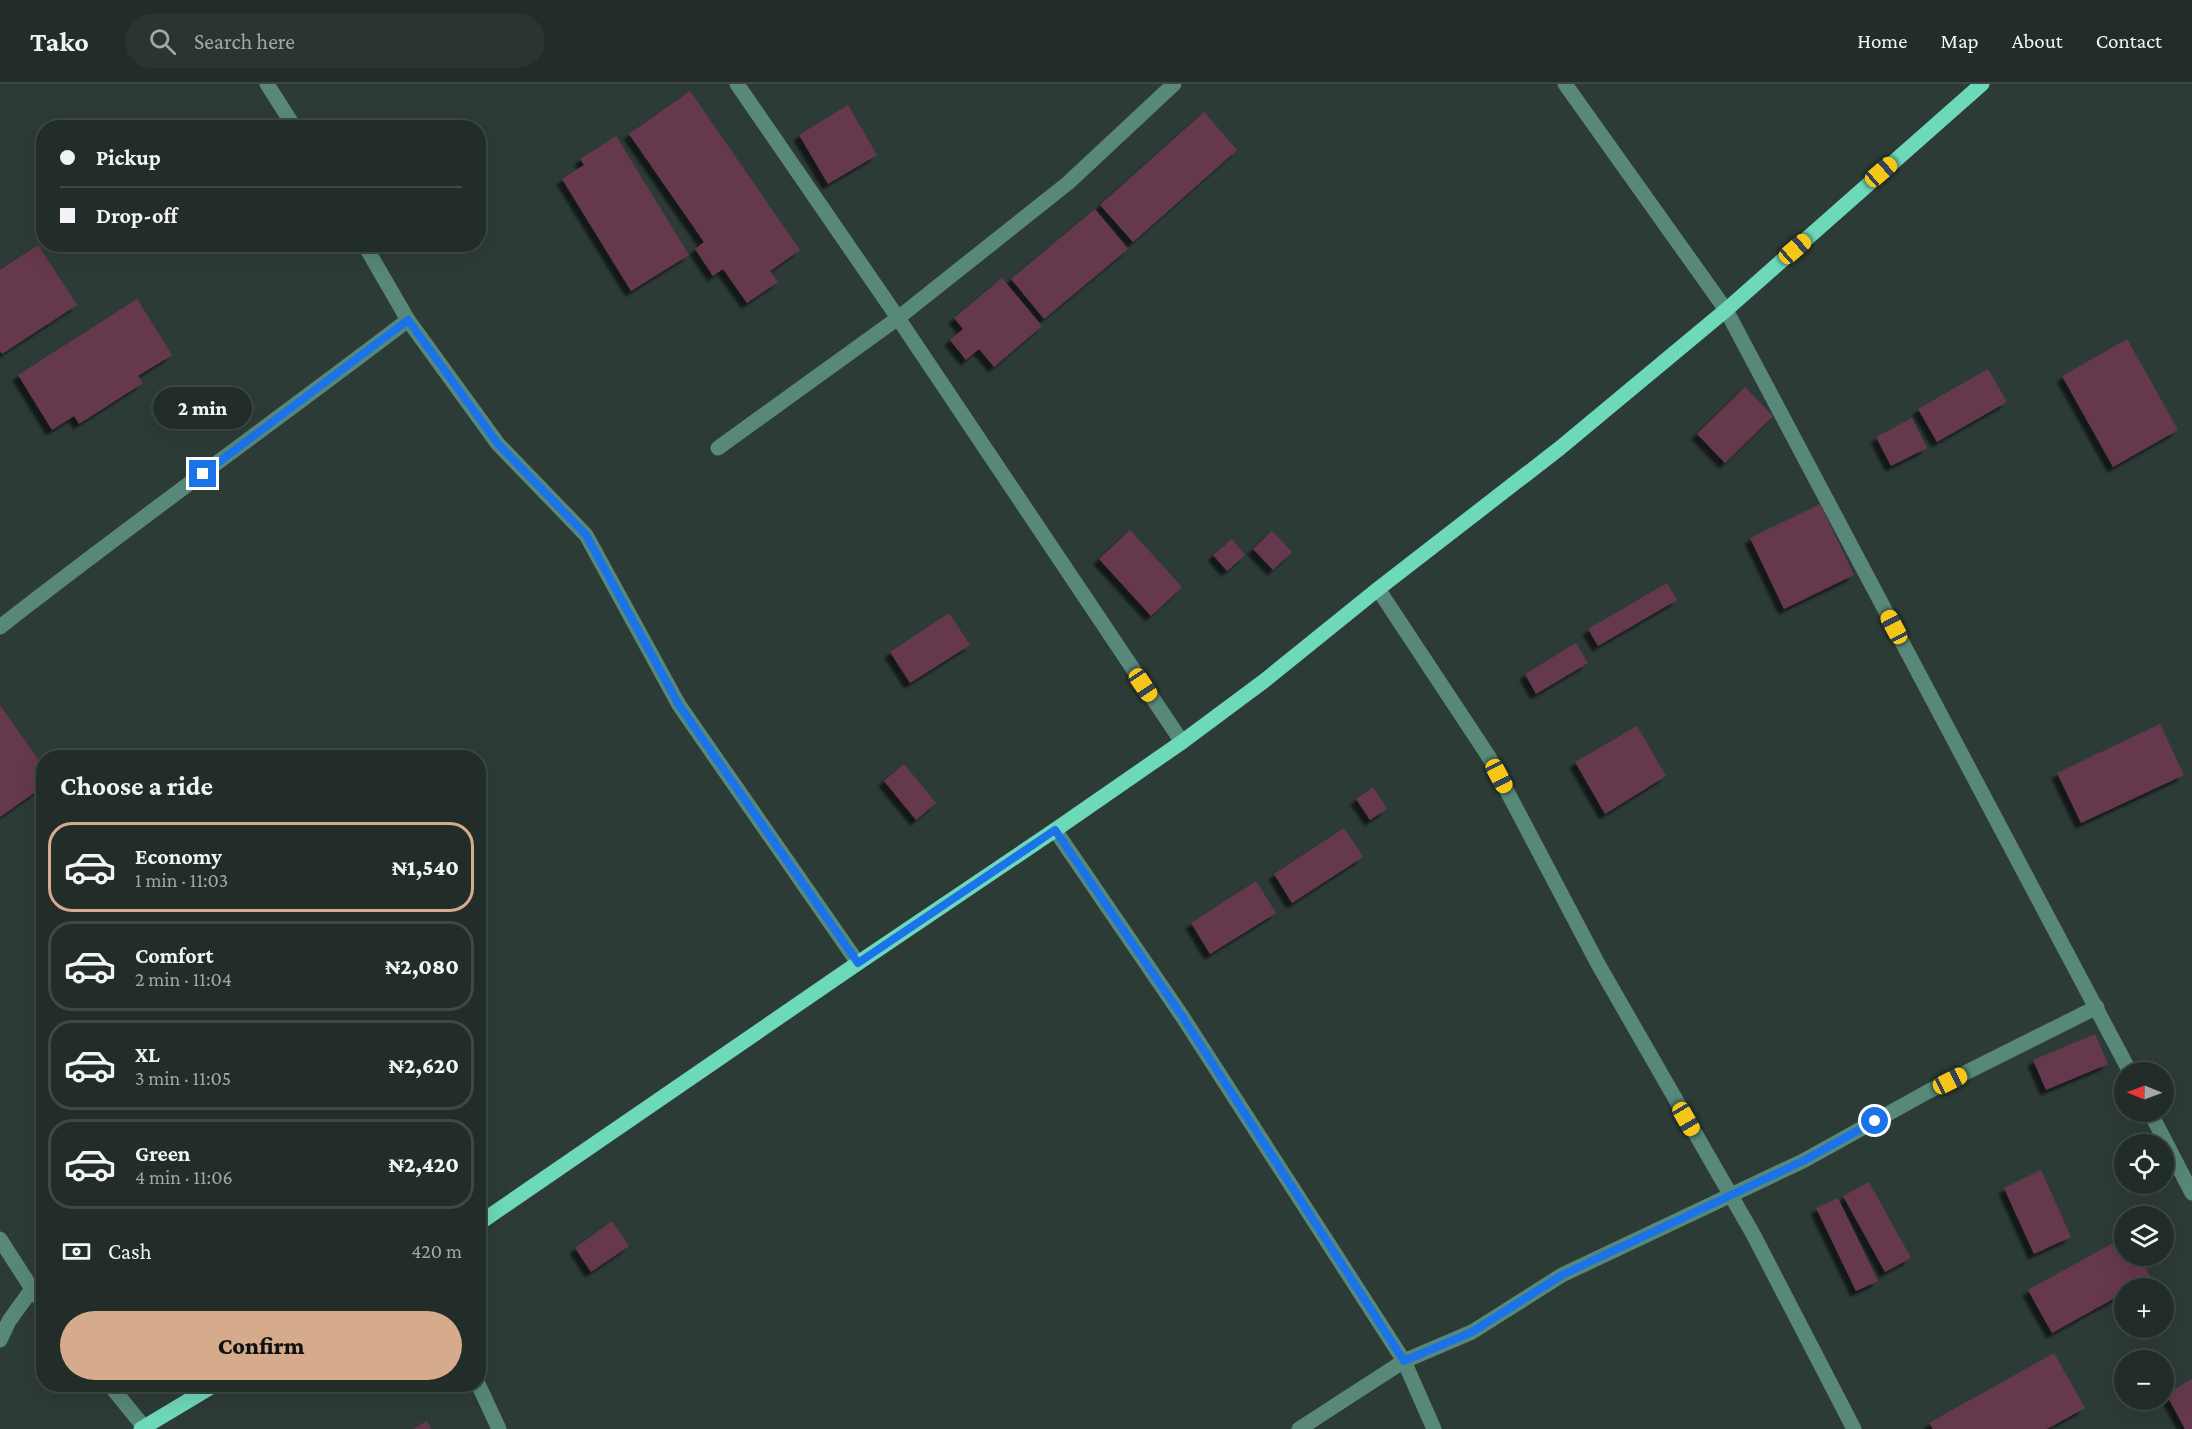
<!DOCTYPE html>
<html lang="en">
<head>
<meta charset="utf-8">
<style>
	:root { --surface:#222c29; --page:#2a3431; --text:#f1f3f6; --muted:#a2a7a8; --line:#3f4846; --accent:#d6ab8b }
	body { margin:0; font-family:"Crimson Pro",serif; background:var(--page); color:var(--text); height:100vh; display:flex; flex-direction:column; font-size:22px; white-space:nowrap }
	* { box-sizing:border-box; margin:0 }
	p { font-size:20px; color:var(--muted) }
	.icon { flex:none; width:33px; height:33px; fill:none; stroke:currentColor; stroke-width:2; stroke-linecap:round; stroke-linejoin:round }
	.map { position:relative; flex:1; overflow:hidden }
	.details { position:absolute; left:36px; top:666px; width:450px; height:642px; display:flex; flex-direction:column; background:var(--surface); border-radius:24px; box-shadow:0 6px 24px #0002,0 0 0 2px var(--line) }
	.details>* { flex:none }
	.banner { position:absolute; left:36px; top:36px; width:450px; height:132px; border-radius:24px; box-shadow:0 6px 24px #0002,0 0 0 2px var(--line); display:grid; align-content:center; height:132px; padding:0 24px; background:var(--surface) }
	.needle { width:39px; rotate:271deg }
	.controls { position:absolute; left:2114px; top:978px; display:grid; gap:12px }
	.controls a { display:grid; place-items:center; width:60px; height:60px; border-radius:50%; background:var(--surface); box-shadow:0 6px 24px #0002,0 0 0 2px var(--line); font-size:30px }
	.end { position:absolute; width:27px; height:27px; margin:-14px; border:8px solid #1a73e8; background:#fff; box-shadow:0 0 0 3px #fff }
	.from { border-radius:50% }
	.bubble { position:absolute; height:42px; border-radius:21px; background:var(--surface); box-shadow:0 6px 24px #0002,0 0 0 2px var(--line); font-size:20px; font-weight:800; line-height:42px; text-align:center }
	.car { position:absolute; width:18px; height:36px; margin:-18px -9px; border-radius:8px; box-shadow:0 0 4px 2px #0007; background:linear-gradient(#f5c518 24%,#345 0 40%,#f5c518 0 76%,#345 0 86%,#f5c518 0) }
	.banner b { display:flex; align-items:center; gap:21px; height:57px; font-size:22px }
	.banner b+b { border-top:2px solid var(--line) }
	.banner i { width:15px; height:15px; background:var(--text) }
	ul { padding:0; list-style:none }
	li { display:flex; align-items:center; gap:18px; height:90px; margin:0 12px 9px; padding:0 12px; border:3px solid var(--line); border-radius:24px }
	li div { flex:1 }
	li b { display:block; font-size:22px }
	li em { font-style:normal; font-weight:800 }
	li.on { border-color:var(--accent) }
	li>.icon { width:54px; height:54px; stroke-width:1.5 }
	h2 { padding:0 24px; font-size:27px; line-height:72px }
	.pay { display:flex; align-items:center; gap:15px; height:66px; padding:0 24px; font-size:22px }
	.pay p { margin-inline-start:auto }
	.action { display:flex; gap:12px; margin-top:auto; padding:12px 24px }
	.action a { flex:1; height:69px; border-radius:36px; background:var(--accent); color:#111; font-size:24px; font-weight:800; line-height:69px; text-align:center }
	header { display:flex; align-items:center; gap:36px; box-sizing:border-box; height:84px; padding:0 30px; background:var(--surface); border-bottom:2px solid var(--line) }
	header strong { font-size:28px }
	nav { display:flex; gap:33px; margin-inline-start:auto; font-size:21px }
	.search { width:420px; height:54px; background:var(--page); display:flex; align-items:center; gap:15px; box-sizing:border-box; padding:0 21px; border-radius:33px; color:var(--muted); font-size:22px }
	.map>svg:first-child { display:block }
	.building { fill:#66394d; filter:url(#shadow) }
	.lines { fill:none; stroke-linecap:round; stroke-linejoin:round }
	.minor { stroke:#588879; stroke-width:15 }
	.major { stroke:#6ed8ba; stroke-width:15 }
	.route { stroke:#1a73e8; stroke-width:8 }
</style>
</head>
<body>
<header>
<strong>Tako</strong>
<div class="search"><svg class="icon" aria-label="search" viewBox="0 0 24 24"><circle cx="10" cy="10" r="6"/><path d="M15 15l6 6"/></svg>Search here</div>
<nav><a>Home</a><a>Map</a><a>About</a><a>Contact</a></nav>
</header>
<div class="map">
<svg width="2192" height="1345" viewBox="0 0 2192 1345">
	<defs>
		<filter id="shadow"><feDropShadow dx="-5.5" dy="5.5" stdDeviation="1.5" flood-color="#0009"/></filter>
	</defs>
	<rect width="100%" height="100%" fill="#2d3b37"/>
	<g class="building">
		<path d="M690 7 800 166 770 187 778 198 747 219 723 185 713 192 695 165 704 158 629 50Z"/>
		<path d="M848 21 877 71 828 100 799 51Z"/>
		<path d="M1204 28 1237 66 1133 158 1100 121Z"/>
		<path d="M616 52 689 171 631 207 562 95 584 81 580 75Z"/>
		<path d="M1095 125 1128 165 1044 235 1011 195Z"/>
		<path d="M38 161 77 221 2 270 0 267V186Z"/>
		<path d="M1002 194 1042 242 994 283 979 265 966 276 950 256 963 245 954 234Z"/>
		<path d="M137 215 172 271 138 292 143 299 79 340 74 332 52 346 18 291Z"/>
		<path d="M2127 255 2178 346 2113 383 2062 292Z"/>
		<path d="M1988 285 2007 318 1937 358 1918 325Z"/>
		<path d="M1745 303 1773 332 1725 379 1697 350Z"/>
		<path d="M1912 334 1927 364 1891 382 1876 353Z"/>
		<path d="M1820 420 1854 491 1784 525 1750 454Z"/>
		<path d="M1130 446 1182 503 1151 532 1099 475Z"/>
		<path d="M1272 447 1292 468 1273 486 1253 465Z"/>
		<path d="M1232 455 1245 471 1227 487 1213 471Z"/>
		<path d="M1667 499 1677 516 1598 562 1588 545Z"/>
		<path d="M949 529 970 561 910 599 890 568Z"/>
		<path d="M1576 559 1588 579 1536 610 1525 590Z"/>
		<path d="M0 621 44 684V702L0 733Z"/>
		<path d="M2160 640 2184 691 2081 739 2057 689Z"/>
		<path d="M1637 642 1666 692 1605 730 1575 678Z"/>
		<path d="M904 680 936 719 916 736 884 697Z"/>
		<path d="M1373 703 1387 725 1370 736 1356 715Z"/>
		<path d="M1344 744 1363 773 1292 819 1274 790Z"/>
		<path d="M1256 797 1276 829 1210 870 1191 839Z"/>
		<path d="M2095 950 2108 980 2046 1006 2033 976Z"/>
		<path d="M2041 1086 2071 1153 2034 1170 2004 1104Z"/>
		<path d="M1869 1098 1911 1174 1885 1188 1843 1112Z"/>
		<path d="M1838 1114 1878 1197 1856 1207 1816 1124Z"/>
		<path d="M612 1137 629 1162 591 1188 575 1164Z"/>
		<path d="M2124 1153V1172H2139L2151 1194 2133 1204H2124V1209L2052 1249 2028 1206Z"/>
		<path d="M2054 1269 2085 1324 2047 1345H1933L1929 1339Z"/>
		<path d="M2192 1295V1345H2185L2166 1310Z"/>
		<path d="M427 1337 431 1345H413Z"/>
	</g>
	<g class="lines">
		<g class="minor">
			<path d="M267 0 295 44"/>
			<path d="M737 0 898 234 1182 658"/>
			<path d="M1565 0 1726 226 2130 988"/>
			<path d="M364 160 408 236 498 360 586 451 679 621 858 879"/>
			<path d="M718 364 898 234 1068 99 1174 0"/>
			<path d="M1378 505 1489 673 1598 880 1753 1150 1854 1345"/>
			<path d="M0 543C134 438 273 339 408 236"/>
			<path d="M1055 746 1182 932 1404 1277 1434 1345"/>
			<path d="M2150 1028 2192 1109"/>
			<path d="M0 1155 32 1205 44 1220"/>
			<path d="M0 1256 9 1237 32 1205"/>
			<path d="M109 1300 144 1343"/>
			<path d="M478 1300 499 1345"/>
			<path d="M1299 1345 1404 1277 1472 1248 1562 1191 1803 1077 1929 1007 2097 923"/>
		</g>
		<g class="major">
			<path d="M478 1140 858 879 1055 746 1182 658 1264 597 1378 505 1560 364 1726 226 1982 0"/>
			<path d="M141 1345 216 1300"/>
		</g>
	</g>
	<g class="lines">
		<path class="route" d="M203 390 408 236 498 360 586 451 679 621 858 879 1055 746 1182 932 1404 1277 1472 1248 1562 1191 1803 1077 1875 1037"/>
	</g>
</svg>
<div class="controls">
<a><svg class="needle" viewBox="-14 -14 28 28"><path d="M0-13l5 13h-10z" fill="#e53935"/><path d="M0 13l5-13h-10z" fill="#a2a7a8"/></svg></a>
<a><svg class="icon" aria-label="locate" viewBox="0 0 24 24"><circle cx="12" cy="12" r="6"/><path d="M12 2v4M12 18v4M2 12h4M18 12h4"/></svg></a>
<a><svg class="icon" aria-label="layers" viewBox="0 0 24 24"><path d="M12 4l9 5-9 5-9-5zM3 14l9 5 9-5"/></svg></a>
<a>+</a>
<a>−</a>
</div>
<i class="end from" style="left:1875px;top:1037px"></i>
<i class="end" style="left:203px;top:390px"></i>
<div class="bubble" style="left:153px;top:303px;width:99px">2 min</div>
<i class="car" style="left:1881px;top:88px;rotate:49deg"></i>
<i class="car" style="left:1795px;top:165px;rotate:49deg"></i>
<i class="car" style="left:1894px;top:543px;rotate:332deg"></i>
<i class="car" style="left:1143px;top:601px;rotate:146deg"></i>
<i class="car" style="left:1499px;top:692px;rotate:152deg"></i>
<i class="car" style="left:1950px;top:997px;rotate:63deg"></i>
<i class="car" style="left:1686px;top:1035px;rotate:150deg"></i>
<div class="banner">
<b><i class="from"></i>Pickup</b>
<b><i></i>Drop-off</b>
</div>
<section class="details">
<h2>Choose a ride</h2>
<ul>
<li class="on"><svg class="icon" aria-label="car" viewBox="0 0 24 24"><path d="M5 17H2v-5l4-1 3-4h7l3 4 3 1v5h-3M9 17h6M6 11h13"/><circle cx="7" cy="17" r="2"/><circle cx="17" cy="17" r="2"/></svg><div><b>Economy</b><p>1 min · 11:03</p></div><em>₦1,540</em></li>
<li><svg class="icon" aria-label="car" viewBox="0 0 24 24"><path d="M5 17H2v-5l4-1 3-4h7l3 4 3 1v5h-3M9 17h6M6 11h13"/><circle cx="7" cy="17" r="2"/><circle cx="17" cy="17" r="2"/></svg><div><b>Comfort</b><p>2 min · 11:04</p></div><em>₦2,080</em></li>
<li><svg class="icon" aria-label="car" viewBox="0 0 24 24"><path d="M5 17H2v-5l4-1 3-4h7l3 4 3 1v5h-3M9 17h6M6 11h13"/><circle cx="7" cy="17" r="2"/><circle cx="17" cy="17" r="2"/></svg><div><b>XL</b><p>3 min · 11:05</p></div><em>₦2,620</em></li>
<li><svg class="icon" aria-label="car" viewBox="0 0 24 24"><path d="M5 17H2v-5l4-1 3-4h7l3 4 3 1v5h-3M9 17h6M6 11h13"/><circle cx="7" cy="17" r="2"/><circle cx="17" cy="17" r="2"/></svg><div><b>Green</b><p>4 min · 11:06</p></div><em>₦2,420</em></li>
</ul>
<div class="pay"><svg class="icon" aria-label="cash" viewBox="0 0 24 24"><path d="M3 7h18v10H3z"/><circle cx="12" cy="12" r="2"/></svg>Cash<p>420 m</p></div>
<div class="action"><a>Confirm</a></div>
</section>
</div>
</body>
</html>
